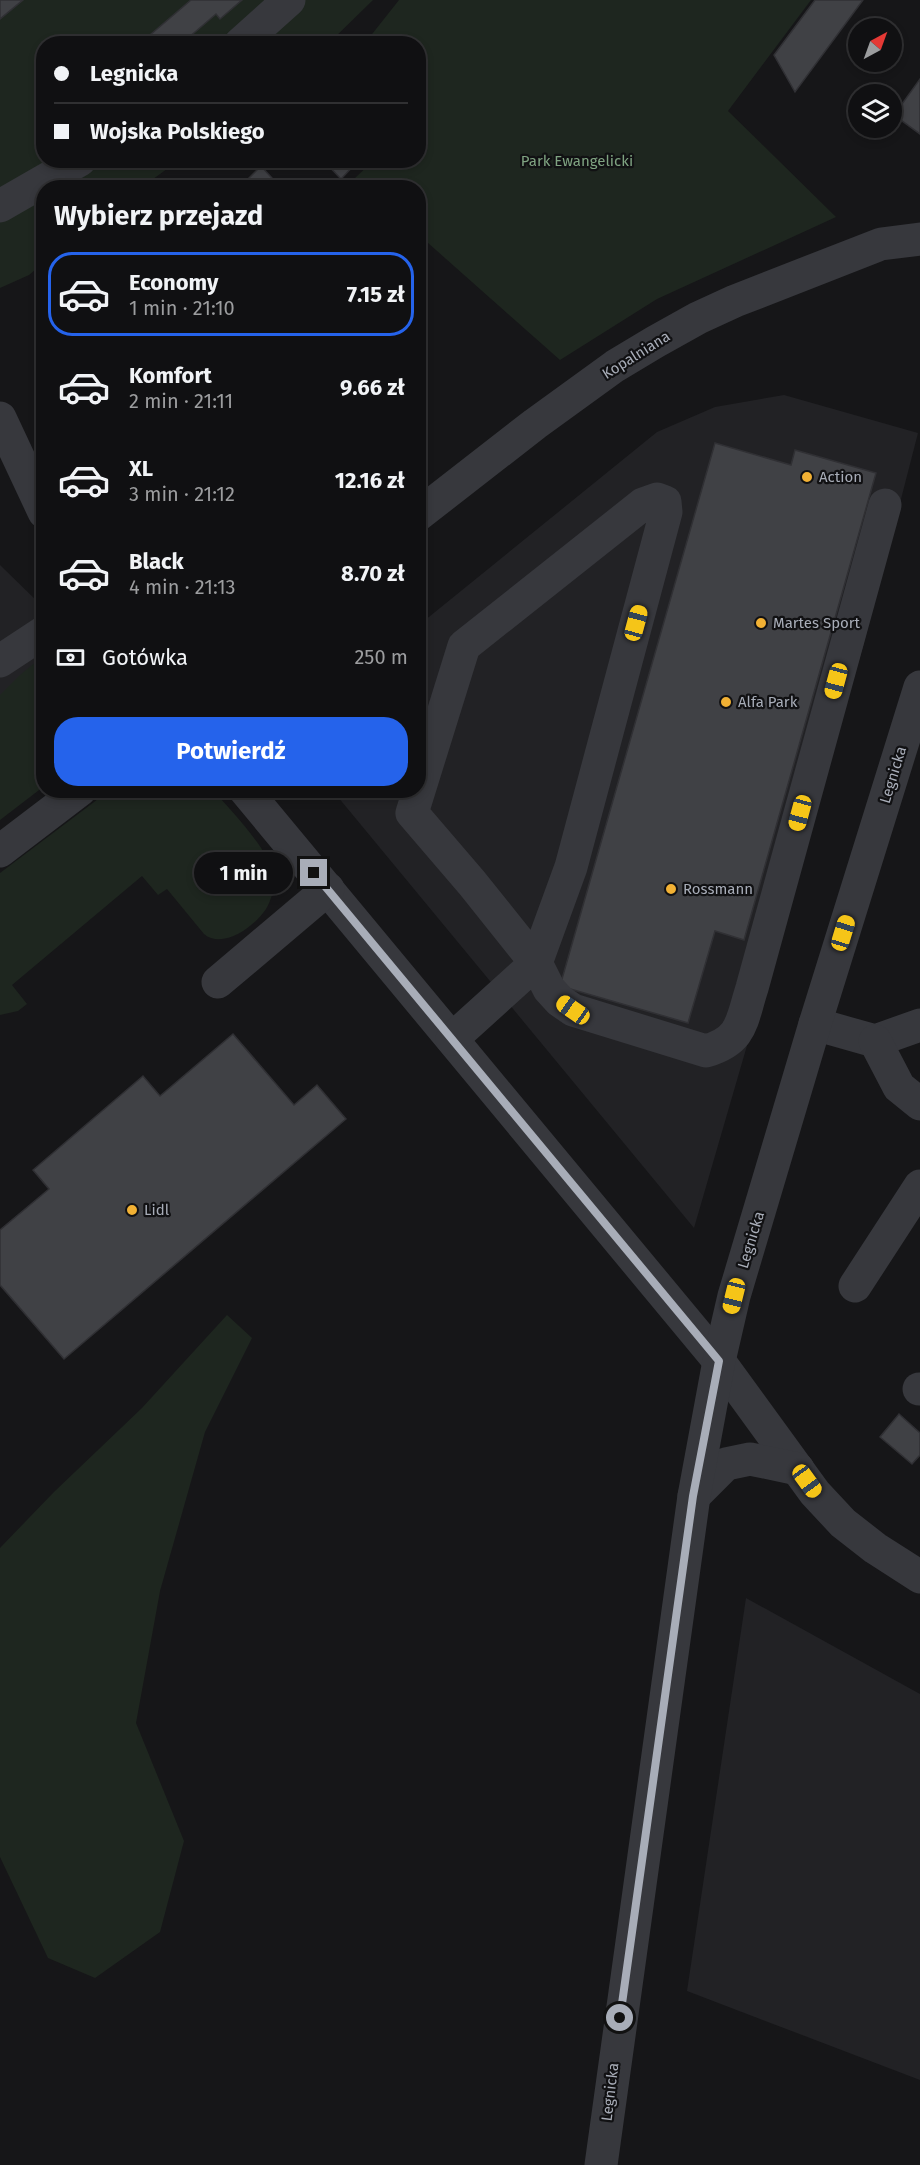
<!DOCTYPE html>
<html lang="pl">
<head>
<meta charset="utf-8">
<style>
	:root { --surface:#101012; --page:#19191b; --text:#f1f3f6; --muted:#9c9d9f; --line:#303032; --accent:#2563eb }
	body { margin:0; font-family:"Fira Sans",sans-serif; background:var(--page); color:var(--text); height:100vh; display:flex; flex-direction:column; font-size:22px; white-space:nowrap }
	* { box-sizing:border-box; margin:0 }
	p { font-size:20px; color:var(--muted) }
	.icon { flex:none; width:33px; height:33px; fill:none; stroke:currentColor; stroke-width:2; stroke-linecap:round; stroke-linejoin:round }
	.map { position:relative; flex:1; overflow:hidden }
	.details { position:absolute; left:36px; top:180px; width:390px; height:618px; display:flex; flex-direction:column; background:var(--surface); border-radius:24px; box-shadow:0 3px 9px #0003,0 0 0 2px var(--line) }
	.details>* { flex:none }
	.top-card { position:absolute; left:36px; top:36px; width:390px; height:132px; border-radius:24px; box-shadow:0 3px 9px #0003,0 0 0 2px var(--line); display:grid; align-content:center; height:132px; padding:0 18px; background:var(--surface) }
	.needle { width:39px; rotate:41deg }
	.buttons { position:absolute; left:848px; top:18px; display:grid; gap:12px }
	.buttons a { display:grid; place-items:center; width:54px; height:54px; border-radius:50%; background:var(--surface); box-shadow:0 3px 9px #0003,0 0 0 2px var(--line); font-size:30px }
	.end { position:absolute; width:27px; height:27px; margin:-14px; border:8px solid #a8adb8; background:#111; box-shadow:0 0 0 3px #111 }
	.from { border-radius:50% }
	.bubble { position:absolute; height:42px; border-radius:21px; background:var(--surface); box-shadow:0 3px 9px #0003,0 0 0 2px var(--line); font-size:20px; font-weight:700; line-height:42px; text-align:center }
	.car { position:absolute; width:18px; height:36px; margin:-18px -9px; border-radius:8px; box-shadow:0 0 4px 2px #0007; background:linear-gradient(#f5c518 24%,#345 0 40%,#f5c518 0 76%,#345 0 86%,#f5c518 0) }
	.top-card b { display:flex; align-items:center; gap:21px; height:57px; font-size:22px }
	.top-card b+b { border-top:2px solid var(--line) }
	.top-card i { width:15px; height:15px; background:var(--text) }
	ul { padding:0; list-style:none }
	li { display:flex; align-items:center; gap:18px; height:84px; margin:0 12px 9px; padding:0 6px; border:3px solid transparent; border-radius:24px }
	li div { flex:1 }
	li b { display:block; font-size:22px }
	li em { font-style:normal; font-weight:700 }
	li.on { border-color:var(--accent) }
	li>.icon { width:54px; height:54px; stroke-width:1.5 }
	h2 { padding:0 18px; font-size:27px; line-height:72px }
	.pay { display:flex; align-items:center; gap:15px; height:66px; padding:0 18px; font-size:22px }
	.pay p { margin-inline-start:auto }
	.button { display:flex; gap:12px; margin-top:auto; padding:12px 18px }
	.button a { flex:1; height:69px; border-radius:24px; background:var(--accent); color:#fff; font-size:24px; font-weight:700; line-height:69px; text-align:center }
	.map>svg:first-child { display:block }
	.built { fill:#222225 }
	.green { fill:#1e261f }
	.building { fill:#404145; stroke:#303034; stroke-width:1.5 }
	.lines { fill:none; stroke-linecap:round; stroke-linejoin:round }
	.minor { stroke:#37383d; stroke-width:33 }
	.route { stroke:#a8adb8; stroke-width:8 }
	.poi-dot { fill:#f2b134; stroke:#111113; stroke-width:2 }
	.labels { text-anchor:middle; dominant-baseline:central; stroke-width:4.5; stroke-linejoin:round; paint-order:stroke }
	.park-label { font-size:15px; fill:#7fa381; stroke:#111113 }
	.street-label { font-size:15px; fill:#a8adb8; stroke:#111113 }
	.poi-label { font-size:15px; fill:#a8adb8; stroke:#111113; text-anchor:start }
</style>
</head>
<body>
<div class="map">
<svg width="920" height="2165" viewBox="0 0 920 2165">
	<rect width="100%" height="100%" fill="#161618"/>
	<g class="built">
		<path d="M784 395 918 433 864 643 694 1228 333 791 418 790 419 625 657 432 715 407Z"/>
		<path d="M0 565 44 608 43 717 0 752Z"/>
		<path d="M746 1598 920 1694V2080L687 1991Z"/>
	</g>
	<g class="green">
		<path d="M0 0H373L329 43 44 44V160L178 161 142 187 44 188 43 263 29 275 0 288Z"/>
		<path d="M399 0H811L728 111 836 217 657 299 560 360 419 235 418 188 366 187 355 178 373 161 418 160V44L365 43Z"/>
		<path d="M43 656V787L0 820V695L20 675Z"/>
		<path d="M110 790 214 791C231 811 267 847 273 873 276 884 272 899 266 909 255 926 223 950 204 934L167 889 158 895 142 876 12 985 27 1004 18 1011 0 1015V873Z"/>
		<path d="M227 1315 252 1338 205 1432 160 1591 136 1723 184 1841 160 1932 95 1978 48 1958 0 1857V1548L54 1492 142 1408Z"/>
	</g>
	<g class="building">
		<path d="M0 0H23L0 19Z"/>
		<path d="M191 0H242L220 19 216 14 181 44H146L143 41Z"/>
		<path d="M815 0H863L795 92 774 55Z"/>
		<path d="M920 79V134L894 115Z"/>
		<path d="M323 160H359L341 179Z"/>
		<path d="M261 166 281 188H239Z"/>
		<path d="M715 443 791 465 795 450 876 473 744 940 715 931 688 1023 560 986Z"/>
		<path d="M233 1034 294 1105 317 1085 346 1119 64 1359 0 1285V1230L49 1189 33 1170 143 1076 160 1096Z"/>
		<path d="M899 1414 920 1433V1455L912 1464 880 1437Z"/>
	</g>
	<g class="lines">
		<g class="minor">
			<path d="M240 44 289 0"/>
			<path d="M0 206 80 160"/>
			<path d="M0 418 44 512"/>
			<path d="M418 515 535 424 615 366 655 342 698 318 735 301 881 244 920 239"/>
			<path d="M0 661 44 632"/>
			<path d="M245 790 719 1361 815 1493 843 1523 875 1548 920 1577"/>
			<path d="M0 851 80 790"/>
			<path d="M218 982 328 889"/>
			<path d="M815 1024 875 1041 920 1025"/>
			<path d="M452 1039 536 963 571 867 666 512 665 502 657 499 643 504 464 646 412 813 472 883 536 963 549 989 560 1001 573 1010 706 1051C743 1040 741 1022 752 988L885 505"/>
			<path d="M875 1041 899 1087 920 1104"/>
			<path d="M855 1286 920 1186"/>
			<path d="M919 1389H920"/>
			<path d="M694 1496 726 1464 750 1459 798 1469"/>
			<path d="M601 2165 694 1496 719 1361 734 1296 815 1024 920 687"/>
		</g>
	</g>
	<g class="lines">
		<path class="route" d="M314 873 719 1361 693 1496 620 2018"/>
	</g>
	<g class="poi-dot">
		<circle cx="807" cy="477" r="6"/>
		<circle cx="761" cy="623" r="6"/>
		<circle cx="726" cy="702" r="6"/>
		<circle cx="671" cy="889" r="6"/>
		<circle cx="132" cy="1210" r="6"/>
	</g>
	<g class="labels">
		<g class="park-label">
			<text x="577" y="161">Park Ewangelicki</text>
		</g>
		<g class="street-label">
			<text transform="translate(636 355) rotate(-32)">Kopalniana</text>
			<text transform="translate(893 775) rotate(-73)">Legnicka</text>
			<text transform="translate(751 1240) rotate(-73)">Legnicka</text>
			<text transform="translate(610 2092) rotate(-83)">Legnicka</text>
		</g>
		<g class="poi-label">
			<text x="819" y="477">Action</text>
			<text x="773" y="623">Martes Sport</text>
			<text x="738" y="702">Alfa Park</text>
			<text x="683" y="889">Rossmann</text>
			<text x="144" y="1210">Lidl</text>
		</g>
	</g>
</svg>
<div class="buttons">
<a><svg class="needle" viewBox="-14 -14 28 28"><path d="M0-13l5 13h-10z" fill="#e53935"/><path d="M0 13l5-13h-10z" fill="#9c9d9f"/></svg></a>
<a><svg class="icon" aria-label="layers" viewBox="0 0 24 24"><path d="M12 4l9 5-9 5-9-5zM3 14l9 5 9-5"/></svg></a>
</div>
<i class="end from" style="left:620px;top:2018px"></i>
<i class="end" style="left:314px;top:873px"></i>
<div class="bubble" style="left:194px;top:852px;width:99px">1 min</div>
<i class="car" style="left:636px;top:623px;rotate:15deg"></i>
<i class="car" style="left:836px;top:681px;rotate:195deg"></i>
<i class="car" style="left:800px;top:813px;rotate:195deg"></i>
<i class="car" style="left:843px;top:933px;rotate:17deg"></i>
<i class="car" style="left:573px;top:1010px;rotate:305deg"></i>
<i class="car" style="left:734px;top:1296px;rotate:194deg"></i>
<i class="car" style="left:807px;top:1481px;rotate:144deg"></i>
<div class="top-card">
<b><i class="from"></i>Legnicka</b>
<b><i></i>Wojska Polskiego</b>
</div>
<section class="details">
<h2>Wybierz przejazd</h2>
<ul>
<li class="on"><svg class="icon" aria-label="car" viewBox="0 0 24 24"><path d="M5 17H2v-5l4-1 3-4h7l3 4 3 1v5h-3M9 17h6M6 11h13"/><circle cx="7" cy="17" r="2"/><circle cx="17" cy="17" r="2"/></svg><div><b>Economy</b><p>1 min · 21:10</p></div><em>7.15 zł</em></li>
<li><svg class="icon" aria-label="car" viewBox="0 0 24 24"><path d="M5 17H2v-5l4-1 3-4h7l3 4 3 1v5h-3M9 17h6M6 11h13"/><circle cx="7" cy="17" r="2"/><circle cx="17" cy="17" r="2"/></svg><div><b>Komfort</b><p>2 min · 21:11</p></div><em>9.66 zł</em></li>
<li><svg class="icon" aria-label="car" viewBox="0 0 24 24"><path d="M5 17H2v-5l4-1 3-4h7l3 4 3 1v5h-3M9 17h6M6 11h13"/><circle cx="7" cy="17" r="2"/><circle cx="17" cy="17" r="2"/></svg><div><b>XL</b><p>3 min · 21:12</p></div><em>12.16 zł</em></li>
<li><svg class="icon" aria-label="car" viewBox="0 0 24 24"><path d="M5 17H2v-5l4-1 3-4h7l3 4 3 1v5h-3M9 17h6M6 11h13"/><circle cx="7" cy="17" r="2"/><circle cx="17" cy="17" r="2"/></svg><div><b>Black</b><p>4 min · 21:13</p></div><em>8.70 zł</em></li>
</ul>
<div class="pay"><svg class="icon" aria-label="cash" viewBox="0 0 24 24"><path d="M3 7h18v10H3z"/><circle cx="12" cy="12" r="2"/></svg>Gotówka<p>250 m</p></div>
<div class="button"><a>Potwierdź</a></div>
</section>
</div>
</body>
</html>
